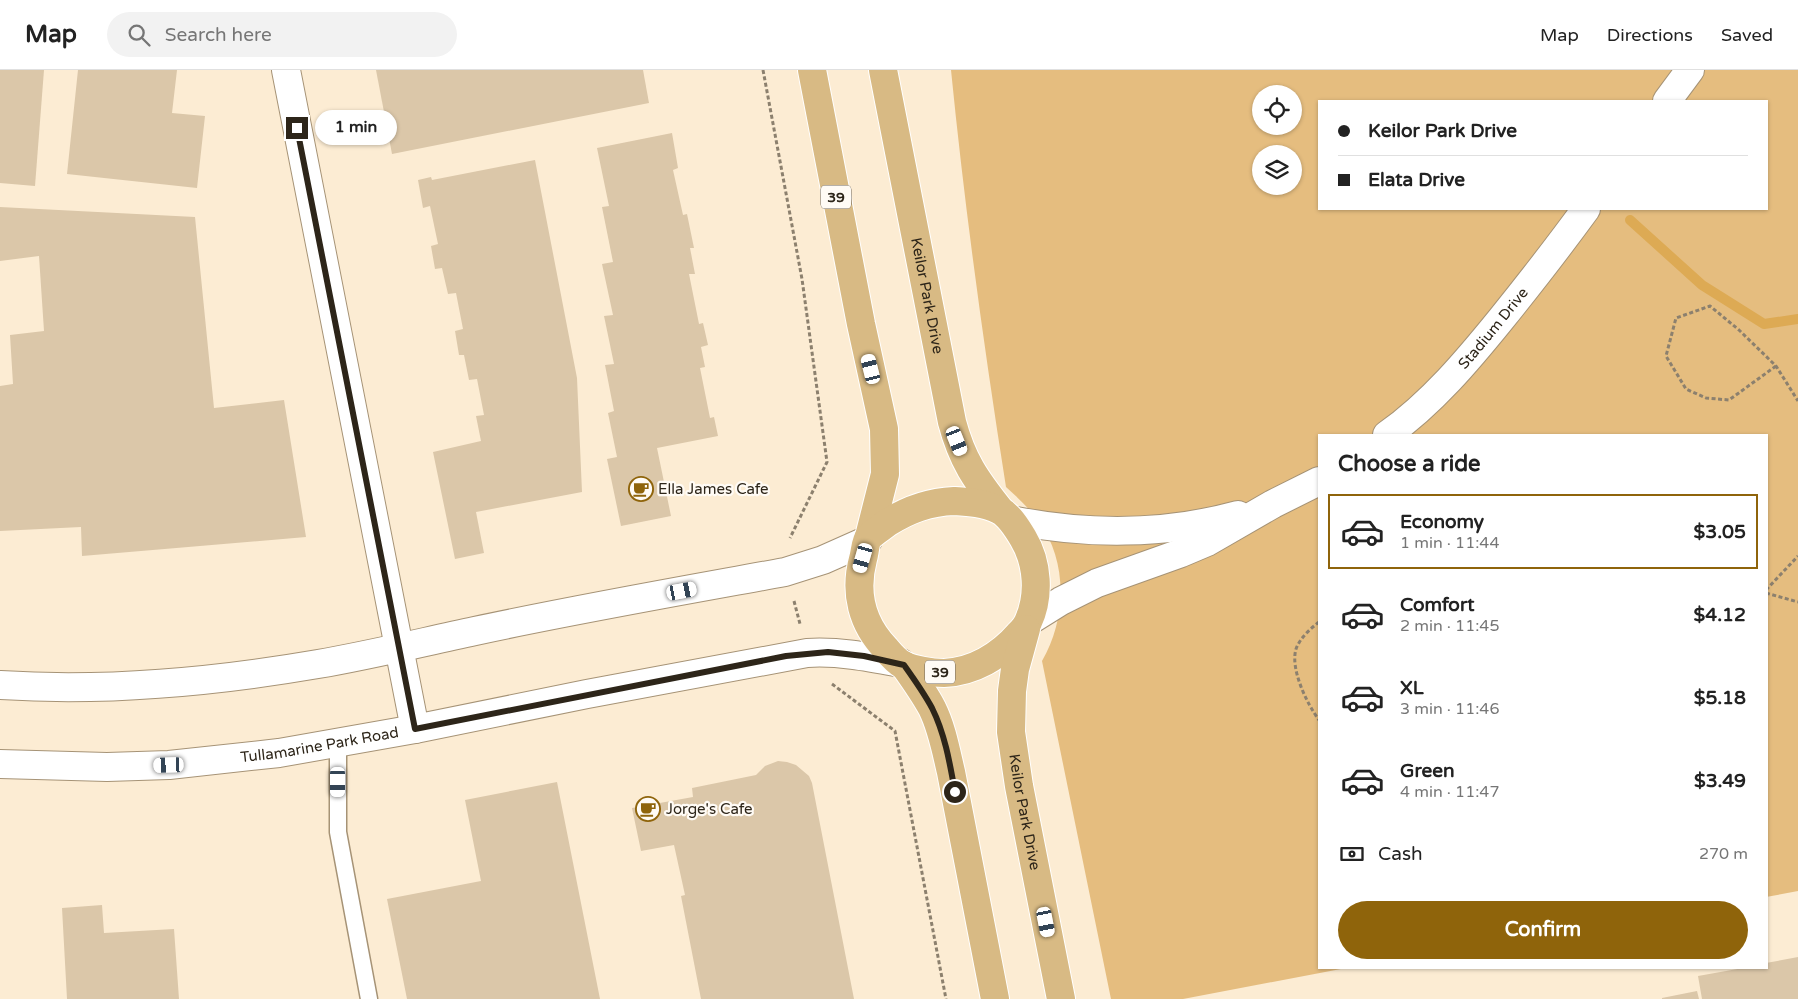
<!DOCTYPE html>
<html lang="en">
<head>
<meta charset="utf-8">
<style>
	:root { --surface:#fff; --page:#f2f2f2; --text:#222; --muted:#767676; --line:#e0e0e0; --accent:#8f640b }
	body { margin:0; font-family:"Varela Round",sans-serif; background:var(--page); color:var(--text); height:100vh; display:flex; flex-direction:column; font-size:19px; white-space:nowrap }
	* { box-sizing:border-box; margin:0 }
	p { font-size:16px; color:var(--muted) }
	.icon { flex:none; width:28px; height:28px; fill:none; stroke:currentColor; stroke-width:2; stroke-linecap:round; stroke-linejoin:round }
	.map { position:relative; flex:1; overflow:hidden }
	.panel { position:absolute; left:1318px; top:364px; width:450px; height:535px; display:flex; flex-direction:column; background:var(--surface); border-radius:0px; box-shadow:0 1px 4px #0004 }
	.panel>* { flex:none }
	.banner { position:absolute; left:1318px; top:30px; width:450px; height:110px; border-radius:0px; box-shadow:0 1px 4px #0004; display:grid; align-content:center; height:110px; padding:0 20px; background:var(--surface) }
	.fabs { position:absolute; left:1252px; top:15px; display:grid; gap:10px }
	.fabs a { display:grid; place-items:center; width:50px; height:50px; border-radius:50%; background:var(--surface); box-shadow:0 1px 4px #0004; font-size:25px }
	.end { position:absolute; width:22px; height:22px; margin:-11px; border:6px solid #2d2519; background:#fff; box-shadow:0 0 0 2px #fff }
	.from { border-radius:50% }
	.bubble { position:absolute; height:35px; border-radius:18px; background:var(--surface); box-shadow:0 1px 4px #0004; font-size:16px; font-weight:700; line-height:35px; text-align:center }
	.car { position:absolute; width:15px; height:30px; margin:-15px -8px; border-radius:6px; box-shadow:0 0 4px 1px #0007; background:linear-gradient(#fff 24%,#345 0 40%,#fff 0 76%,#345 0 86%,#fff 0) }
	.banner b { display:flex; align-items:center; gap:18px; height:48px; font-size:19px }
	.banner b+b { border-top:1px solid var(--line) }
	.banner i { width:12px; height:12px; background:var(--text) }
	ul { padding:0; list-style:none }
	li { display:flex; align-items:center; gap:15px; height:75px; margin:0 10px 8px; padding:0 10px; border:2px solid transparent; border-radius:0px }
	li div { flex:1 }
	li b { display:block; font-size:19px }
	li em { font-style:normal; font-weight:700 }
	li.on { border-color:var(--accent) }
	li>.icon { width:45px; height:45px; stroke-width:1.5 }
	h2 { padding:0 20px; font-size:22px; line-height:60px }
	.pay { display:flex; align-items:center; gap:12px; height:55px; padding:0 20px; font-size:19px }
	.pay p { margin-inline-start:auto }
	.cta { display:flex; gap:10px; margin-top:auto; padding:10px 20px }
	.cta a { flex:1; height:58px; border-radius:30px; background:var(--accent); color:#fff; font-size:20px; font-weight:700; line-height:58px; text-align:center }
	header { display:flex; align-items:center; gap:30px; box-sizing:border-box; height:70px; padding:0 25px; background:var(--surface); border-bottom:1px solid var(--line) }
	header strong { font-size:24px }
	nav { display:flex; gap:28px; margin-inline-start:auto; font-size:18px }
	.search { width:350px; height:45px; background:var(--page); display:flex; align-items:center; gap:12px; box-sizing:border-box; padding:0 18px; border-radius:28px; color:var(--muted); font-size:19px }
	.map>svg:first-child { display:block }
	.green { fill:#e5bd7f; fill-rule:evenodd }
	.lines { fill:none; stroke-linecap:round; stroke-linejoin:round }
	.stream { stroke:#ddaa54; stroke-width:10 }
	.building { fill:#dbc7a9 }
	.service-casing { stroke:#a69376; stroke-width:19 }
	.minor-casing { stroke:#a69376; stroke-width:30 }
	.tertiary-casing { stroke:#a69376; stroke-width:30 }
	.primary-casing { stroke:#fff; stroke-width:30 }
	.path { stroke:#8c806e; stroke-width:3; stroke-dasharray:4 2.5; stroke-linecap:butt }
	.service { stroke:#fff; stroke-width:16 }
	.minor { stroke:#fff; stroke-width:28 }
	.tertiary { stroke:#fff; stroke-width:28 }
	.primary { stroke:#d8ba84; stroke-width:28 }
	.route { stroke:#2d2519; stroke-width:6 }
	.labels { text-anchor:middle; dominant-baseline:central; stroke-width:4.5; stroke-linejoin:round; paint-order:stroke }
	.shield { fill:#fffbf5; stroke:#6c655b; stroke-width:1 }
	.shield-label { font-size:14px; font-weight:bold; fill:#2d2519 }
	.street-label { font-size:15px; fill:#2d2519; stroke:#fffbf5 }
	.poi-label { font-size:15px; fill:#2d2519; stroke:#fffbf5; text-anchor:start }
</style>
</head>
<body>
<header>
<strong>Map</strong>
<div class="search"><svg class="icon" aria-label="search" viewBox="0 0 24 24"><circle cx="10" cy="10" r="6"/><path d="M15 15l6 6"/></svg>Search here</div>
<nav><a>Map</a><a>Directions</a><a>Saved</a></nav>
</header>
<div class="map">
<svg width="1798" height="929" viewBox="0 0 1798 929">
	<rect width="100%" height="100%" fill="#fcecd3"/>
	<path class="green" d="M951 0H1798V821L1766 827V365H1319V898H1346L1183 929H1111L1042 591C1067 548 1068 491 1038 450 1028 437 1017 427 1006 417 984 278 965 140 951 0ZM1261 24H1294V56H1261ZM1319 31H1766V139H1319ZM1261 84H1294V116H1261Z"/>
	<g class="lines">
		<path class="stream" d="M1630 150 1702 215 1764 254 1798 249"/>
	</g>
	<g class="building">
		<path d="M0 0H44L35 116 0 113Z"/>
		<path d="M78 0H177L172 43 205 46 197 118 67 104Z"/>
		<path d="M376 0H643L649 33 392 84Z"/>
		<path d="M672 63 678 98 673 100 683 145 687 144 694 178H690L695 204H689L699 254 703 253 708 275 701 277 705 297 700 298 710 348 714 347 718 366 657 378 671 446 621 456 607 389 617 387 608 343 614 341 605 295 614 294 604 246 613 245 602 194 613 192 602 137 609 136 597 78Z"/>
		<path d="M535 90 577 308 582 422 476 442 484 483 455 489 433 382 481 371 476 346 484 345 477 309 469 310 464 285H459L455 261 463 259 456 223 448 224 442 198 435 199 431 176 438 174 430 136 423 138 418 110 431 107 432 110Z"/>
		<path d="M0 137 195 147 214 338 284 330 306 467 82 486 81 457 0 461V316L13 314 10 265 44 261 39 186 0 191Z"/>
		<path d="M778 691 787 692 796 695 809 706 812 713 854 929H701L681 826 685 825 674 775 641 781 632 738 693 727 692 718 756 705 765 696Z"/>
		<path d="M557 712 600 929H407L387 829 481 811 465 730Z"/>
		<path d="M102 835 104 863 174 859 179 929H67L62 838Z"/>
		<path d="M1798 887V929H1702L1698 906 1743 898H1766V893Z"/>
		<path d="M1697 921 1699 929H1662V928Z"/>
	</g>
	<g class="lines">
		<defs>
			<path id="service" d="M338 672V762L369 929"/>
			<g id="minor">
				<path d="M286 0 415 659"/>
				<path d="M1667 31 1690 0"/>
				<path id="s1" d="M1387 365C1432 333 1468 290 1502 248 1531 212 1559 176 1586 139"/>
				<path d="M1011 450C1086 465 1165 465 1238 445"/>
				<path d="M1029 551 1061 531 1097 513 1181 483 1207 472 1273 434 1319 411"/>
			</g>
			<g id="tertiary">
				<path d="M0 615C107 622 213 612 318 594 371 585 423 572 475 561 577 539 681 521 785 502L823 490 868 470"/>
				<path id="s2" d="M0 694 107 697 169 695 279 683 415 659 587 624 807 583C839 581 869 587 901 593"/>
			</g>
			<g id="primary">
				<path d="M812 0 861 254 884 359 885 404 869 467"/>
				<path id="s3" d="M883 0 952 352C962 390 976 410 1000 440"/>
				<path d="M954 431C969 432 985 433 999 440 1009 445 1017 458 1023 468 1038 493 1040 526 1028 552 1026 557 1022 561 1019 564 1000 586 973 602 944 603 931 603 914 600 903 595 896 591 891 585 886 579 862 554 854 523 863 489 865 483 865 472 869 467 874 462 882 457 887 453 909 439 929 432 954 431Z"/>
				<path id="s4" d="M1026 559 1015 599 1012 621 1011 662 1019 716 1061 929"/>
				<path d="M904 595C914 609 924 623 932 638 942 658 946 681 951 702L995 929"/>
			</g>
		</defs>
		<use href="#service" class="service-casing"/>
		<use href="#minor" class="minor-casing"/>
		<use href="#tertiary" class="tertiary-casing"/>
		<use href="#primary" class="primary-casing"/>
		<g class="path">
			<path d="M763 0 802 209 827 392 790 468"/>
			<path d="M1776 296 1729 330 1706 328 1686 319 1666 286 1676 248 1710 236 1739 260 1776 296 1798 331"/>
			<path d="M1766 520 1798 486"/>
			<path d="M1766 523 1798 532"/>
			<path d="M794 531 800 554"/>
			<path d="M1319 552C1310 559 1300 568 1296 579 1290 599 1307 634 1319 650"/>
			<path d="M832 614 895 661 946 929"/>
		</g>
		<use href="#service" class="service"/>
		<use href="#minor" class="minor"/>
		<use href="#tertiary" class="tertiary"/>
		<use href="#primary" class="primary"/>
	</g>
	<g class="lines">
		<path class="route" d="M297 58 415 659 786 586 828 582 864 586 904 595C914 609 924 623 932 638 945 664 950 694 955 722"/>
	</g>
	<defs>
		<symbol id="cafe-ring" viewBox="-11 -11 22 22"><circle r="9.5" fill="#fffbf5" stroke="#8f640b" stroke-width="1.5"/><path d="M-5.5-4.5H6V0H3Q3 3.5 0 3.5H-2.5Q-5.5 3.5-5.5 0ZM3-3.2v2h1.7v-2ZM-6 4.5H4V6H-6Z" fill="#8f640b"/></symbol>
	</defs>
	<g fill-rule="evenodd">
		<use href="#cafe-ring" x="627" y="405" width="28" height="28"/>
		<use href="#cafe-ring" x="634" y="725" width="28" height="28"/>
	</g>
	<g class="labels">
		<g class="shield">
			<rect x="821" y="115.5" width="30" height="23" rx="4"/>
			<rect x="925" y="590.5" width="30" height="23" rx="4"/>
		</g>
		<g class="shield-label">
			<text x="836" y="127">39</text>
			<text x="940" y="602">39</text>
		</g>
		<g class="street-label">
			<text stroke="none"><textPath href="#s3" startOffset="230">Keilor Park Drive</textPath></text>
			<text stroke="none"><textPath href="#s1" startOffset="151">Stadium Drive</textPath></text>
			<text stroke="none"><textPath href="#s2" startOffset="321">Tullamarine Park Road</textPath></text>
			<text stroke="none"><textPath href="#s4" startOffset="186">Keilor Park Drive</textPath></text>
		</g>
		<g class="poi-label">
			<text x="658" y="419">Ella James Cafe</text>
			<text x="666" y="739">Jorge's Cafe</text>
		</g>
	</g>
</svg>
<div class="fabs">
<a><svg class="icon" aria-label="locate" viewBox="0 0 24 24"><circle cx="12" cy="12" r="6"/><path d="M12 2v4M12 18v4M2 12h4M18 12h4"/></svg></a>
<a><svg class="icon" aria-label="layers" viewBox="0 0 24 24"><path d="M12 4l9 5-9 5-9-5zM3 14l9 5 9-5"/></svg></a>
</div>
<i class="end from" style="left:955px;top:722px"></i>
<i class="end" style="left:297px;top:58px"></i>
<div class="bubble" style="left:315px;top:40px;width:82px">1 min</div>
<i class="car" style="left:871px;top:299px;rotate:346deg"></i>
<i class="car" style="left:957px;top:371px;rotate:158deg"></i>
<i class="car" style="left:863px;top:488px;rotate:196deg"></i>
<i class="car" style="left:682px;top:521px;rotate:79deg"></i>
<i class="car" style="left:169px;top:695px;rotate:268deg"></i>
<i class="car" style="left:338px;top:712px;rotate:180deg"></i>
<i class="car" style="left:1046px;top:852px;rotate:169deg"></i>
<div class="banner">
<b><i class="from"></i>Keilor Park Drive</b>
<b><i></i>Elata Drive</b>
</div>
<section class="panel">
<h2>Choose a ride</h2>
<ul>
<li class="on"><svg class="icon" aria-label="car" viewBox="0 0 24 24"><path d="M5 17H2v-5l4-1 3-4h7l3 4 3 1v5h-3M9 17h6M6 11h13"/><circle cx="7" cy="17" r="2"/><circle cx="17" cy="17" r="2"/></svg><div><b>Economy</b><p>1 min · 11:44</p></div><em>$3.05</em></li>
<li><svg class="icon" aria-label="car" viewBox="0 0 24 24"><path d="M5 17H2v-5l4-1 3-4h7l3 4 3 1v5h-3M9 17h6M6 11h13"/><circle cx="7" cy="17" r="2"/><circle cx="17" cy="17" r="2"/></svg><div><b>Comfort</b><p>2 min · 11:45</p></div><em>$4.12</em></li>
<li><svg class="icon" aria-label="car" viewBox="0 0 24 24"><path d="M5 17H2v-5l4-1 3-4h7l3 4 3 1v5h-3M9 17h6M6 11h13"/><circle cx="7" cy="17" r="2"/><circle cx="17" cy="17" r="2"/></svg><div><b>XL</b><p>3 min · 11:46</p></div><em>$5.18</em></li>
<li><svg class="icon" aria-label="car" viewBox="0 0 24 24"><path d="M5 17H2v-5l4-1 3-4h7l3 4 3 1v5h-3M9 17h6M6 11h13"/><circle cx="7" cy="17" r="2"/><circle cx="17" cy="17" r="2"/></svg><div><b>Green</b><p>4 min · 11:47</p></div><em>$3.49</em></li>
</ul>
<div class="pay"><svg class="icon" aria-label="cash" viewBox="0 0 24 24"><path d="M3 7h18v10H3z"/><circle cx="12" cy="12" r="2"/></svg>Cash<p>270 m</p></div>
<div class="cta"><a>Confirm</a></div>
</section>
</div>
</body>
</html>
